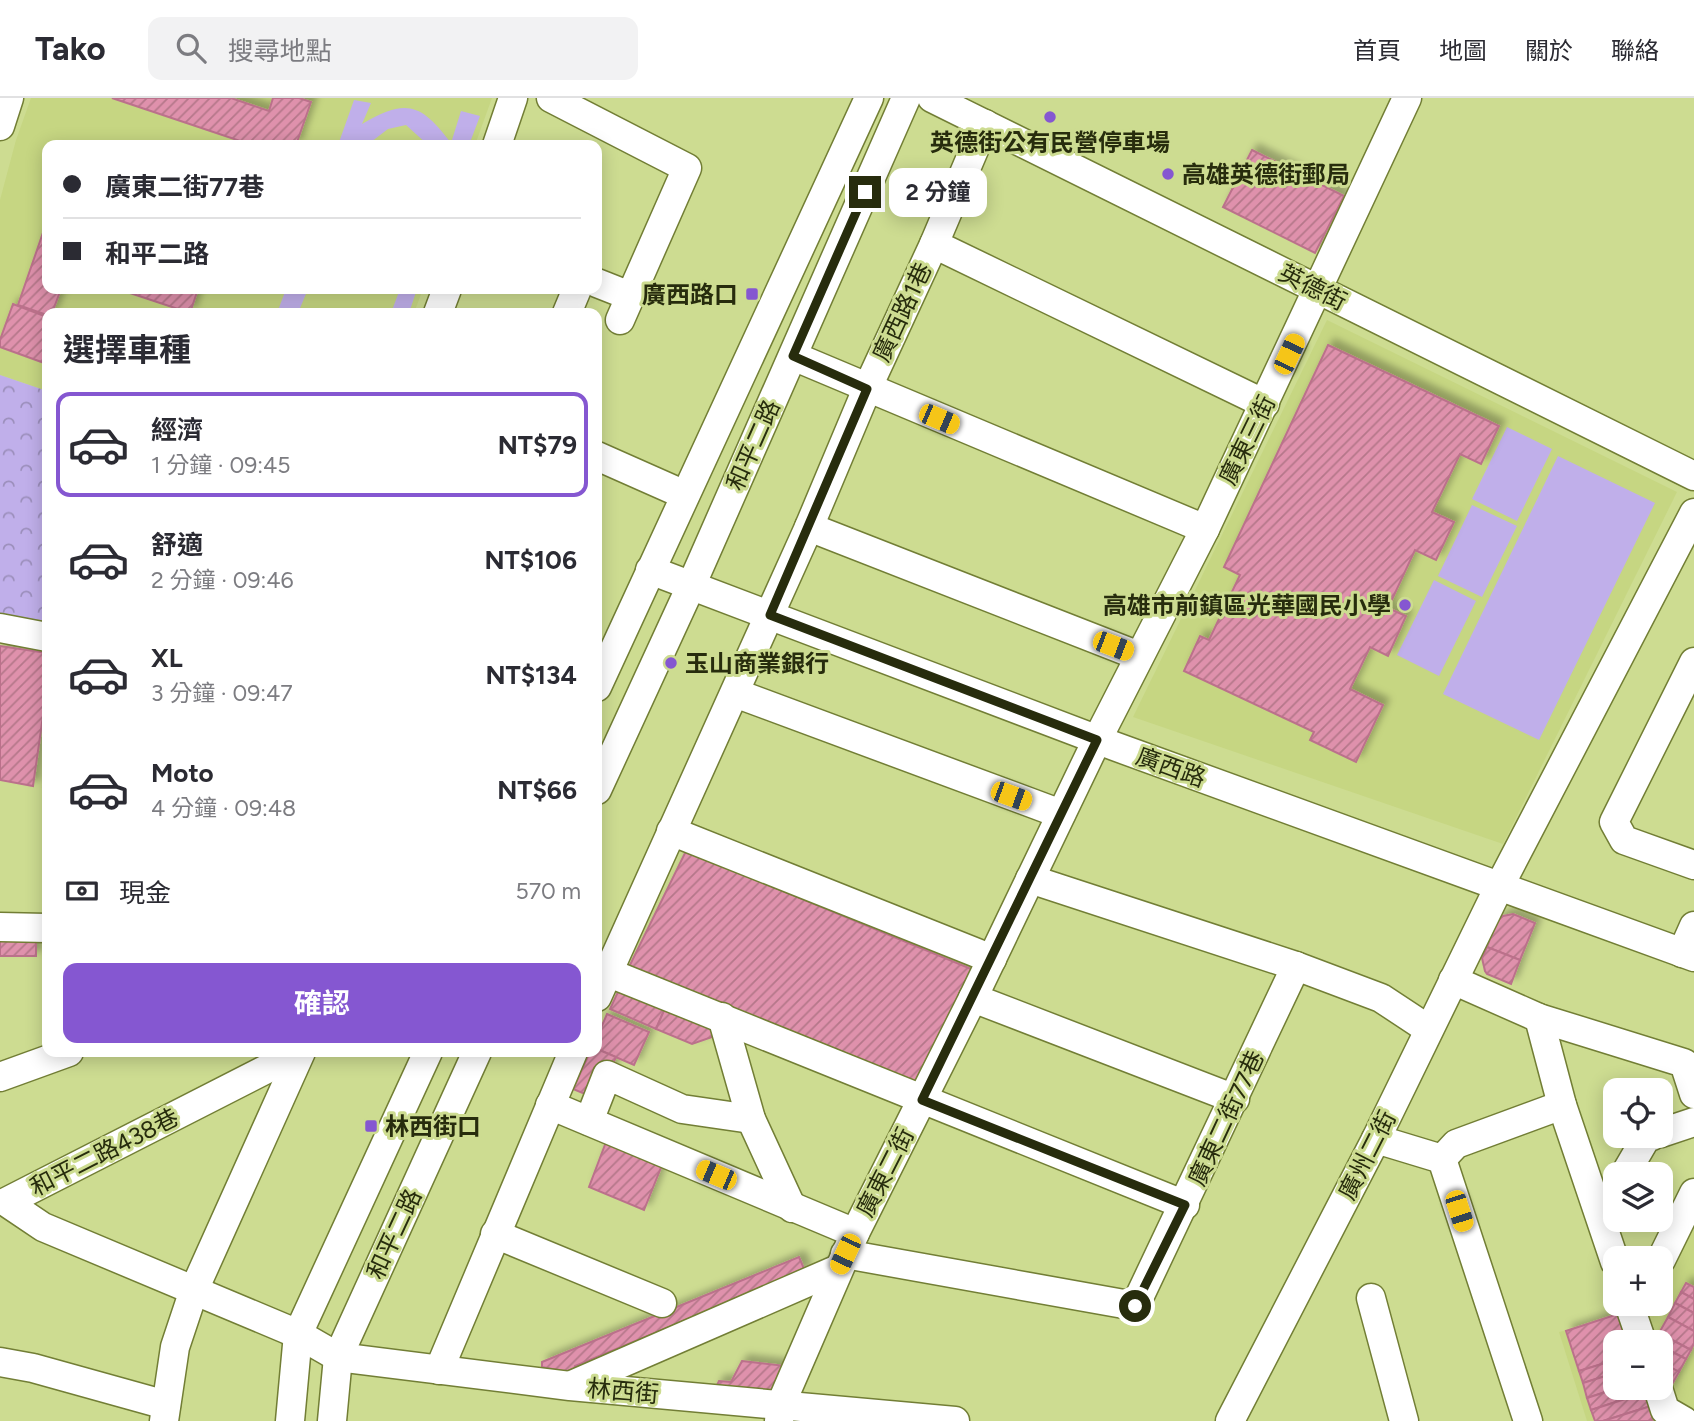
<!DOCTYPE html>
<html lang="zh-TW">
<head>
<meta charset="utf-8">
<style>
	:root { --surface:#fff; --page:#f2f2f3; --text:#2b2b33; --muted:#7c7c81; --line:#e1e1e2; --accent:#8557d1 }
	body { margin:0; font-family:Figtree,"Noto Sans TC",sans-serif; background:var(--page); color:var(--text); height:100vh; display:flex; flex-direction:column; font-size:26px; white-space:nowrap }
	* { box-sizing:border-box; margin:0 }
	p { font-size:23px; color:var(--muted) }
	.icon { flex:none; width:38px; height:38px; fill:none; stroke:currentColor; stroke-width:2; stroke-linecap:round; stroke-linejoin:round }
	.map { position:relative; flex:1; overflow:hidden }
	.panel { position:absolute; left:42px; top:210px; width:560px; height:749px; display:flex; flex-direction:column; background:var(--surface); border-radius:14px; box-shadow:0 4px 18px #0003 }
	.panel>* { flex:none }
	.top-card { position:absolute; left:42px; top:42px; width:560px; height:154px; border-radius:14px; box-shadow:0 4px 18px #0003; display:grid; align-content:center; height:154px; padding:0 21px; background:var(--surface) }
	.tools { position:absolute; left:1603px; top:980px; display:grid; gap:14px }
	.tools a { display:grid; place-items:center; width:70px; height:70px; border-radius:14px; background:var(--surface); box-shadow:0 4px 18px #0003; font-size:35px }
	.end { position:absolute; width:32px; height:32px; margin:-16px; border:9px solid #272c0d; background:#fff; box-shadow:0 0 0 4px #fff }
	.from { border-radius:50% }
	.bubble { position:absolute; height:49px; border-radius:14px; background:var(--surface); box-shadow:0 4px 18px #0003; font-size:23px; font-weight:700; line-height:49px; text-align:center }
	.car { position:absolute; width:21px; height:42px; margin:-21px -10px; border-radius:9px; box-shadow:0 0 5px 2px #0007; background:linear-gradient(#f5c518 24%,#345 0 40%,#f5c518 0 76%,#345 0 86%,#f5c518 0) }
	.top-card b { display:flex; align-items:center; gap:24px; height:66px; font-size:26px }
	.top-card b+b { border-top:2px solid var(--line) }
	.top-card i { width:18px; height:18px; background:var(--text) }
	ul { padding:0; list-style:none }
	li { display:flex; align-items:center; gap:21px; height:105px; margin:0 14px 10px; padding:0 7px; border:4px solid transparent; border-radius:14px }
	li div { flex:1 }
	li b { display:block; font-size:26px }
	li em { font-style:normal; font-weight:700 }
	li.on { border-color:var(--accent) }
	li>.icon { width:63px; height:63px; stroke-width:1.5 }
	h2 { padding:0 21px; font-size:32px; line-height:84px }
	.pay { display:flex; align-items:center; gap:18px; height:77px; padding:0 21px; font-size:26px }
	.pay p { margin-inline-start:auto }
	.button { display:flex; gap:14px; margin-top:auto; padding:14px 21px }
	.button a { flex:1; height:80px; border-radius:14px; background:var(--accent); color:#fff; font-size:28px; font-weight:700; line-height:80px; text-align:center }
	header { display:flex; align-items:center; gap:42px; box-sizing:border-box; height:98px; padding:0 35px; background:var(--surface); border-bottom:2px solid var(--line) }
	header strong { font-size:33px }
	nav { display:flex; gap:38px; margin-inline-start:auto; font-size:24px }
	.search { width:490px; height:63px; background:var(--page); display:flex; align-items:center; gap:18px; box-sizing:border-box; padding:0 24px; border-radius:14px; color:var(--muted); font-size:26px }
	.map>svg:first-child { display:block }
	.built { fill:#c6d682; fill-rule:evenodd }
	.park { fill:url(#park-crowns) }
	.garden { fill:#c0afea }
	.building { fill:url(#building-hatch); stroke:#bb718b; stroke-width:2; filter:url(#shadow) }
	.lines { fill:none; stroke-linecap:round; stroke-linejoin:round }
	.minor-casing { stroke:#727e35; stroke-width:31 }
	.minor { stroke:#fff; stroke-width:28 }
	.route { stroke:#272c0d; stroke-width:9 }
	.poi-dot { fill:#8557d1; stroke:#cddc91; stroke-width:2.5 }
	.labels { text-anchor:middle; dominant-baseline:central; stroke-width:6; stroke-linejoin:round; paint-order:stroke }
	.poi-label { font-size:24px; font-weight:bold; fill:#272c0d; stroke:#cddc91; text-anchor:start }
	.street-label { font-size:24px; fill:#272c0d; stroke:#cddc91 }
</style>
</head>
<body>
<header>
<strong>Tako</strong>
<div class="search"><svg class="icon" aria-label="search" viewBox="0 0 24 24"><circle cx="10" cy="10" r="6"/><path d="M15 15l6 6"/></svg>搜尋地點</div>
<nav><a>首頁</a><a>地圖</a><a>關於</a><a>聯絡</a></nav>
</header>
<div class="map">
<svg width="1694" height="1323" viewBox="0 0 1694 1323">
	<defs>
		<pattern id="park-crowns" width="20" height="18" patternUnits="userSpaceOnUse" patternTransform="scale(1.75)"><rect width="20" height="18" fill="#c0afea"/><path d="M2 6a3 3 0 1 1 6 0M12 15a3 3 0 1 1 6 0" fill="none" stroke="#9c8fbc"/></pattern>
		<pattern id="building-hatch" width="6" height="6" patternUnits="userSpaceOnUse" patternTransform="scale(1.75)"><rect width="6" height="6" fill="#df91ac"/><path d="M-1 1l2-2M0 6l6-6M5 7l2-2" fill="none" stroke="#b5778a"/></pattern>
		<filter id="shadow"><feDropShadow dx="6" dy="-6" stdDeviation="3.5" flood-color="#0004"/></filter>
	</defs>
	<rect width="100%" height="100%" fill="#cddc91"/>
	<g class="built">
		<path d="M31 0H492L475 47H47V191H423L414 215H47V293L0 277V102L16 42Z"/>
		<path d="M1327 222 1677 394 1503 746 1133 619Z"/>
		<path d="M1694 1105V1323H1587L1559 1234 1641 1215 1646 1206H1661V1174ZM1615 1244H1661V1290H1615Z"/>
	</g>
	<path class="park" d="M0 277 47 293V523L0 516Z"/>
	<g class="garden">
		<path d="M354 2 371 5 362 26C406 0 421 5 451 45L461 13 480 18 469 47H428L406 27 388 31 367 47H338Z"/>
		<path d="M286 191H308L298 215H277Z"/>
		<path d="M400 191H417L409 215H391Z"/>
		<path d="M1507 329 1552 351 1517 423 1472 401Z"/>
		<path d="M1558 358 1655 405 1539 642 1443 596Z"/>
		<path d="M1472 407 1517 428 1482 499 1438 478Z"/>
		<path d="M1434 482 1476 503 1439 578 1397 557Z"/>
	</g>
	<g class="building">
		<path d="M112 0H231L269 13 273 0H299L311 4 296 47H252Z"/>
		<path d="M1252 52 1344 98 1315 155 1223 109Z"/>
		<path d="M47 123V191H61L52 215 47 217 18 207Z"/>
		<path d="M118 191H198L190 215Z"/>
		<path d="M13 206 47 219V266L0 249V242Z"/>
		<path d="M1328 247 1499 328 1481 366 1460 356 1432 414 1454 424 1436 462 1415 452 1388 510 1406 518 1388 558 1370 549 1350 591 1383 607 1356 664 1310 642 1314 634 1184 573 1200 538 1209 542 1240 477 1224 469Z"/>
		<path d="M0 548 47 555V590L33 688 0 682Z"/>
		<path d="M47 656V690L43 689Z"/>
		<path d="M686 753 981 875 922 996 627 873Z"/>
		<path d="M1513 816 1535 825 1520 862 1487 849 1497 823 1503 818Z"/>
		<path d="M0 828 36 829V858H0Z"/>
		<path d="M1487 849 1520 862 1511 886 1487 876 1485 873 1482 860Z"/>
		<path d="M624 881 669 901 656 931 610 911Z"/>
		<path d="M669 901 722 923 715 938 692 946 656 931Z"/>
		<path d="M607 916 649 934 634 967 597 951V939Z"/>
		<path d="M597 951 616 959 597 1001 573 991 590 954H597Z"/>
		<path d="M606 1044 662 1067 644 1112 589 1089Z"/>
		<path d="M799 1159 805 1173 575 1268 573 1275 542 1269V1264Z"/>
		<path d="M1686 1185 1694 1189V1201L1681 1194Z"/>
		<path d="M1681 1194 1694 1201V1215L1675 1205Z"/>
		<path d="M1675 1205 1694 1215V1233L1668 1219Z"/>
		<path d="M1621 1215 1631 1244H1615V1262L1579 1273 1566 1233Z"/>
		<path d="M1668 1219 1694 1233V1245L1691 1252 1659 1235Z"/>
		<path d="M1659 1235 1691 1252 1686 1261 1661 1248V1244H1654Z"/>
		<path d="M1661 1248 1686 1261 1679 1274 1661 1264Z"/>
		<path d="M1615 1262V1275L1583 1285 1579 1273Z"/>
		<path d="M742 1263 786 1268 775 1292 759 1300 714 1293 719 1283 731 1284Z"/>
		<path d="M1661 1264 1679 1274 1666 1297 1661 1281Z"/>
		<path d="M1615 1275V1290H1618L1587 1300 1583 1285Z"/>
		<path d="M1618 1290H1646L1647 1294 1591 1312 1587 1300Z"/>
		<path d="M1647 1294 1651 1308 1603 1323H1595L1591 1312Z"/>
		<path d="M1651 1308 1656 1321 1648 1323H1603Z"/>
	</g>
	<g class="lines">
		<defs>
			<g id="minor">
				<path d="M551 0 687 70 620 222"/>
				<path d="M932 0 1694 378"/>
				<path d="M0 28 9 0"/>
				<path d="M497 47 513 0"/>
				<path d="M934 146 1265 306"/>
				<path d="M597 185 630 198"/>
				<path d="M438 215 447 191"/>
				<path d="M567 215 577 191"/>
				<path d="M793 258 1205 431"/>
				<path d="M597 358 685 397"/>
				<path d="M809 429 1139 558"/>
				<path d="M650 472 1114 648 1694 859"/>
				<path d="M0 530 47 539"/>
				<path d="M1694 564 1614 724 1624 742 1694 767"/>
				<path d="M597 589 869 0"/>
				<path d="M735 595 1061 716"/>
				<path d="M597 692 691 488 906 0"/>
				<path d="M671 733 992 861"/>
				<path d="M1030 781 1296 868 1381 900 1428 931"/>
				<path d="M0 829 47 830"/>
				<path d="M1682 855 1694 828"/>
				<path d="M597 870 1185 1107"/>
				<path d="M1453 882 1539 920 1684 965 1694 996"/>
				<path d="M597 899 809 429 867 291 934 146 985 26"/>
				<path d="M973 900 1235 1001"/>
				<path d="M722 919 751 1021 792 1110"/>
				<path d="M1539 920 1562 1007 1615 1164"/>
				<path d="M300 954 6 1104 43 1129 298 1236 338 1259 570 1288 955 1323"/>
				<path d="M0 979 69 954"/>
				<path d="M550 1007 855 1135"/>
				<path d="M589 1023 607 977 682 1011 751 1021"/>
				<path d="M1661 1035 1694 1024"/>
				<path d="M1376 1041 1442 1061 1528 1323"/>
				<path d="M1442 1061 1456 1046 1562 1007"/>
				<path d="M1625 1076 1646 1040 1652 1038"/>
				<path d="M495 1136 662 1205"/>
				<path d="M845 1156 1135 1208 1296 868"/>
				<path d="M1661 1162 1694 1095"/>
				<path d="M1371 1200 1404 1323"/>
				<path d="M1629 1206 1642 1244"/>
				<path d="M0 1264 33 1270 166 1307"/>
				<path d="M439 1272 573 954"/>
				<path d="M574 1286 838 1171"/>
				<path d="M1658 1290 1665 1312 1684 1323"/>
				<path d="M164 1323 175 1249 194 1192 301 954"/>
				<path d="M290 1323 298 1236 428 954"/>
				<path d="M332 1323 338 1259 477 954"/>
				<path d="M779 1323 781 1306 855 1135 973 900 1097 642 1205 431 1407 0"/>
				<path d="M1230 1323 1376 1041 1499 789 1694 415"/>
			</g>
		</defs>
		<use href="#minor" class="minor-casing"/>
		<use href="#minor" class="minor"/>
	</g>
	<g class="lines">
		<path class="route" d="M865 94 793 258 867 291 770 517 1097 642 922 1002 1185 1107 1135 1208"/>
	</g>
	<g class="poi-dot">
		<circle cx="1050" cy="19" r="7"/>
		<circle cx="1168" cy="76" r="7"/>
		<rect x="745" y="189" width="14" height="14" rx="3.5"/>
		<circle cx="1405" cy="507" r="7"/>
		<circle cx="671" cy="565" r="7"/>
		<rect x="364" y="1021" width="14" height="14" rx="3.5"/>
	</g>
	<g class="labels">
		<g class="poi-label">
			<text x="1050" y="44" text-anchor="middle">英德街公有民營停車場</text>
			<text x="1182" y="76">高雄英德街郵局</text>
			<text x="738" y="196" text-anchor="end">廣西路口</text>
			<text x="1391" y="507" text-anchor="end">高雄市前鎮區光華國民小學</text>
			<text x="685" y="565">玉山商業銀行</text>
			<text x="385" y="1028">林西街口</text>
		</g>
		<g class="street-label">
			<text transform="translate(1313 189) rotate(27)">英德街</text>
			<text transform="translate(902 214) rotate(-65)">廣西路1巷</text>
			<text transform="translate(1247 342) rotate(-64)">廣東三街</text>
			<text transform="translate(753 347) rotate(-66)">和平二路</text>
			<text transform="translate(1171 669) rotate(20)">廣西路</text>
			<text transform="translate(1226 1020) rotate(-65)">廣東二街77巷</text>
			<text transform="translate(104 1054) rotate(-27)">和平二路438巷</text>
			<text transform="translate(1367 1057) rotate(-63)">廣州二街</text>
			<text transform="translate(885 1074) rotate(-63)">廣東二街</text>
			<text transform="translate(394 1136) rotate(-65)">和平二路</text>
			<text transform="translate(623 1293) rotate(5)">林西街</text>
		</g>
	</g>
</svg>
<div class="tools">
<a><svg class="icon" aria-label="locate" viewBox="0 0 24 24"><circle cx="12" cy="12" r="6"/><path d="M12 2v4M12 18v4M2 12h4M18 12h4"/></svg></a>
<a><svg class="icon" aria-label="layers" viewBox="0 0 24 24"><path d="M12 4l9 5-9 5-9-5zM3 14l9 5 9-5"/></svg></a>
<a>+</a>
<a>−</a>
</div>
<i class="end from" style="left:1135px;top:1208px"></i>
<i class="end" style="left:865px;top:94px"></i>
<div class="bubble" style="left:889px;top:70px;width:98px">2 分鐘</div>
<i class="car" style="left:1289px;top:256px;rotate:25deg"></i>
<i class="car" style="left:939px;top:321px;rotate:113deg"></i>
<i class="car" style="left:1113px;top:548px;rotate:111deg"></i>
<i class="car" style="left:1011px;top:698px;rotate:110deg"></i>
<i class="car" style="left:716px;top:1077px;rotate:293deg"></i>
<i class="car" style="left:1459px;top:1113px;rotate:162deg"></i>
<i class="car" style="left:845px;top:1156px;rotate:205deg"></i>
<div class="top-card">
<b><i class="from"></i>廣東二街77巷</b>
<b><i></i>和平二路</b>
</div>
<section class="panel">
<h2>選擇車種</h2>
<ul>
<li class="on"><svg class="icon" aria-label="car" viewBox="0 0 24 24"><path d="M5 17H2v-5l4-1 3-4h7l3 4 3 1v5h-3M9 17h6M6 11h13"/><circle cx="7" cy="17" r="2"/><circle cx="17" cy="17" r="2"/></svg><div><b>經濟</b><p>1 分鐘 · 09:45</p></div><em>NT$79</em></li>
<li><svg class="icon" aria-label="car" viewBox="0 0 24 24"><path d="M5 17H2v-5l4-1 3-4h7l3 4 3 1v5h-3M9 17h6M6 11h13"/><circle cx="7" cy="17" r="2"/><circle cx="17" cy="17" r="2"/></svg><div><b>舒適</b><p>2 分鐘 · 09:46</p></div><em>NT$106</em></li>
<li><svg class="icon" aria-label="car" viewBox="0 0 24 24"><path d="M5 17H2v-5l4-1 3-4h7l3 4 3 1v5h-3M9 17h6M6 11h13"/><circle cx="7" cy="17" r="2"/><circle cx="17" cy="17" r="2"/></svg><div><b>XL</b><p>3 分鐘 · 09:47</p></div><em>NT$134</em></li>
<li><svg class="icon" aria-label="car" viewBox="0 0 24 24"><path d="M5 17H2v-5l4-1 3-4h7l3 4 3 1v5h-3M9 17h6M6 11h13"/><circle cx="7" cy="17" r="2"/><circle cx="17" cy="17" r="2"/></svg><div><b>Moto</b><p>4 分鐘 · 09:48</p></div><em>NT$66</em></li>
</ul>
<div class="pay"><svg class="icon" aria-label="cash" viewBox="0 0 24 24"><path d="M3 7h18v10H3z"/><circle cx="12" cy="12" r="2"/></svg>現金<p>570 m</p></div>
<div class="button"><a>確認</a></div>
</section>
</div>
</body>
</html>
